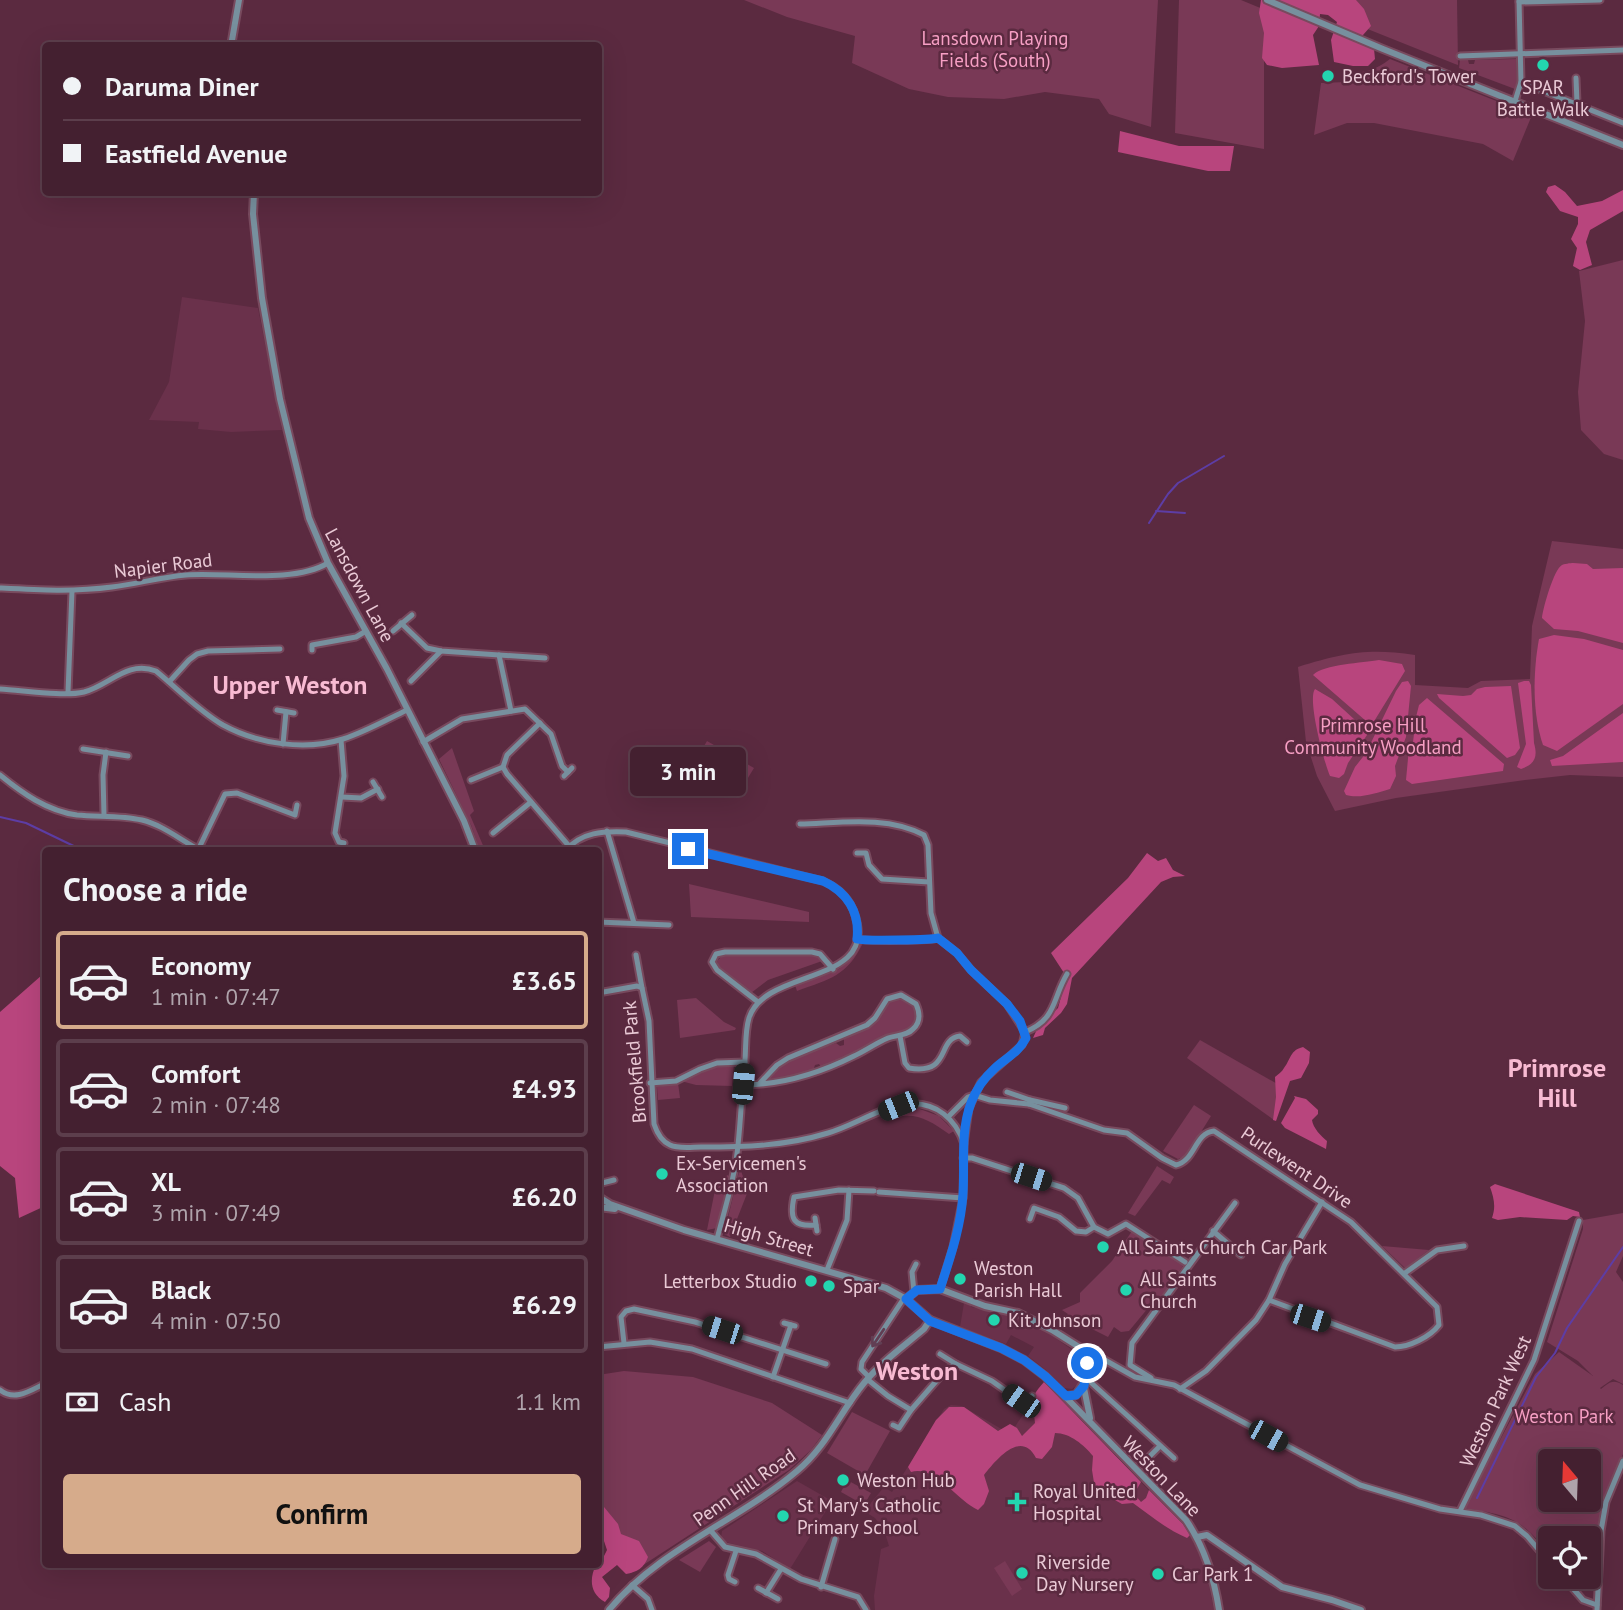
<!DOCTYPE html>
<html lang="en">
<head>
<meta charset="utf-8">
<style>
	:root { --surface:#442030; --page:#4e2d3c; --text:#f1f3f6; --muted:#afa3ab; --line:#5c3e4c; --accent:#d6ab8b }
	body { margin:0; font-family:"PT Sans",sans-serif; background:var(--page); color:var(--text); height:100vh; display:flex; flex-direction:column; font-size:26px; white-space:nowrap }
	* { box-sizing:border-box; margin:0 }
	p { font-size:23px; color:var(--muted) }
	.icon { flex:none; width:38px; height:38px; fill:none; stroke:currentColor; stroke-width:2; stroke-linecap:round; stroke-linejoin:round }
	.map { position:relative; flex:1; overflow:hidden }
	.drawer { position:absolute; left:42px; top:847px; width:560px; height:721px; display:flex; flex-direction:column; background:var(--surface); border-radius:7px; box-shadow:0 7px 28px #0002,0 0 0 2px var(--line) }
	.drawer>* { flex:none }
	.guide { position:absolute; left:42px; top:42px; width:560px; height:154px; border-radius:7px; box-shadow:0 7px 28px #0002,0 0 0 2px var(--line); display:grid; align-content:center; height:154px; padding:0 21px; background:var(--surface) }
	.needle { width:46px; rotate:341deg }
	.tools { position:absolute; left:1538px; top:1449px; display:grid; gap:14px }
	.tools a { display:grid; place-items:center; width:63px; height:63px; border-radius:7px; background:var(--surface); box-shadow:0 7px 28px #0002,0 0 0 2px var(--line); font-size:35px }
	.end { position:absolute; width:32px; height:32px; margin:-16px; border:9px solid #1a73e8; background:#fff; box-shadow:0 0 0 4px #fff }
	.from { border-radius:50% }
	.bubble { position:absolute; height:49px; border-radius:7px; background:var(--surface); box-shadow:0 7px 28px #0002,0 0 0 2px var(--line); font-size:23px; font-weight:800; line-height:49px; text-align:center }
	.car { position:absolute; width:21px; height:42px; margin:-21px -10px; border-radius:9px; box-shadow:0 0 5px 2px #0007; background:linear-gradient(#222 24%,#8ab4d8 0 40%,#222 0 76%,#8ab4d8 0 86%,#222 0) }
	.guide b { display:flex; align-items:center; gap:24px; height:66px; font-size:26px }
	.guide b+b { border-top:2px solid var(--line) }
	.guide i { width:18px; height:18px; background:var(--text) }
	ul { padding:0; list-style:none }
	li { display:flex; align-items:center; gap:21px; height:98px; margin:0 14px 10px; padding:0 7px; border:4px solid var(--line); border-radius:7px }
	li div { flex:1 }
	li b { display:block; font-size:26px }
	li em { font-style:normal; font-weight:800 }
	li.on { border-color:var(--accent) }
	li>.icon { width:63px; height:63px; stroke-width:1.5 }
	h2 { padding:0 21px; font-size:32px; line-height:84px }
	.pay { display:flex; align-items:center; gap:18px; height:77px; padding:0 21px; font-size:26px }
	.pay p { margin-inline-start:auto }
	.cta { display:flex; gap:14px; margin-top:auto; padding:14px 21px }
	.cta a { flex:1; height:80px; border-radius:7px; background:var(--accent); color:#111; font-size:28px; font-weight:800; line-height:80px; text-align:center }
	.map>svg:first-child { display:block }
	.built { fill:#6a314b }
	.green { fill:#793956; fill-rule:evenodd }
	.forest { fill:#b8457d }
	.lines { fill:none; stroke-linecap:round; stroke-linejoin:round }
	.stream { stroke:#5d3da5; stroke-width:2 }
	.minor-casing { stroke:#784a5e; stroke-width:9 }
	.tertiary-casing { stroke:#784a5e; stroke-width:10 }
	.minor { stroke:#77909e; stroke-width:5 }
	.tertiary { stroke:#77909e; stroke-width:6 }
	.oneway { stroke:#613e53 }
	.route { stroke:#1a73e8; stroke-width:9 }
	.poi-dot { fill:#23d5af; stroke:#5b2a40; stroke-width:2.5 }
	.labels { text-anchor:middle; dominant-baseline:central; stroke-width:5; stroke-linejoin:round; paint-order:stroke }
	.park-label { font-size:19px; fill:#f79fc4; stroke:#5b2a40 }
	.poi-label { font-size:19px; fill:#eacad6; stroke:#5b2a40; text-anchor:start }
	.street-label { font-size:19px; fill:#eacad6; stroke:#5b2a40 }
	.district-label { font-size:26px; font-weight:bold; fill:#f8bad2; stroke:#5b2a40 }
</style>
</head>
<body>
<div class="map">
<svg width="1623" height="1610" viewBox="0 0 1623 1610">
	<rect width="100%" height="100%" fill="#5b2a40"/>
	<g class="built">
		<path d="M182 297 258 308 282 430 231 432 198 429 199 422 149 420 169 382Z"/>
		<path d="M964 1303 971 1304V1307L1020 1317 1047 1332 1078 1354 1082 1359 1083 1368 1078 1384 1072 1389 1064 1388 1046 1370 1028 1356 1034 1347 1011 1335 1006 1344 960 1327Z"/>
		<path d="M1041 1388 1056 1396 1188 1530 1204 1561 1214 1610H875L874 1596 881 1549 889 1546 884 1530 875 1518 864 1511 884 1487 892 1492 944 1409 951 1405 962 1406 1010 1434Z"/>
		<path d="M797 1481 832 1501 790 1569 762 1551 725 1542 721 1538 722 1531Z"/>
	</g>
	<g class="green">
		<path d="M744 0H1158L1151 127 1109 114 1099 99 1045 92 1004 99 948 97 909 89 852 63 855 36 787 17Z"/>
		<path d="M1179 0H1241L1270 12 1264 62V149L1175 133Z"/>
		<path d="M1295 0H1457L1458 65 1455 64Z"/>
		<path d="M1390 59 1532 115 1513 161 1483 144 1374 123H1347L1314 135 1321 83 1346 82 1347 73C1365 73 1376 70 1390 59Z"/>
		<path d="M1516 59 1517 80 1515 89 1459 68 1460 60H1468L1469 64H1474L1475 60Z"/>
		<path d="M1623 260V460L1604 454 1581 430 1578 392 1585 321 1579 271Z"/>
		<path d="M1552 541 1623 549V777L1570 775 1525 780 1396 798 1335 811 1317 776 1306 742 1298 667C1344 653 1367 648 1415 655V685L1468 688 1481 681 1530 679 1532 626Z"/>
		<path d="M707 741 754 768 743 786 697 758Z"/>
		<path d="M452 748 474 811 470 815 485 850H480L471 825 439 759Z"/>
		<path d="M689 884 809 912V922L691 917Z"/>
		<path d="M859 943H863C847 976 830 979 797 991L795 985 839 969 850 960Z"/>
		<path d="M724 954 815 956 825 960 768 980 751 993 719 968 717 961Z"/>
		<path d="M900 997 915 1005 918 1016 913 1028 821 1067 819 1064 815 1065 813 1071 765 1081C784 1058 809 1053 836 1043L840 1046 844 1045V1039L877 1019 890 1000Z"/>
		<path d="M696 998 724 1022 736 1028 735 1030 680 1038 677 1000Z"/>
		<path d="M1200 1040 1281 1086 1274 1120 1187 1058Z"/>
		<path d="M734 1064 732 1086 696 1085 681 1081 711 1068Z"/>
		<path d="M678 1083 680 1098 658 1100 657 1087Z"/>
		<path d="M1194 1105 1211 1116 1186 1156 1178 1159 1163 1151Z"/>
		<path d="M917 1108 939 1116 954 1131 949 1134C928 1119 913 1110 887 1120L885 1116 903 1109Z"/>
		<path d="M1157 1166 1174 1177 1170 1184 1162 1180 1135 1216 1128 1213Z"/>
		<path d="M740 1168 748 1191 730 1237 724 1234Z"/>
		<path d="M727 1175 729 1176V1182L717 1228 707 1230 715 1190 725 1180Z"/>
		<path d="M1623 1213V1256L1616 1272 1623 1282V1384L1613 1379 1600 1388 1601 1389C1610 1382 1613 1379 1623 1385V1454L1600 1515 1594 1543V1579L1592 1583 1581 1587 1570 1577H1589V1538H1550V1554C1518 1517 1512 1516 1464 1508L1535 1374 1559 1352 1593 1376 1578 1361 1547 1342 1583 1229V1220ZM1550 1461H1589V1500H1550Z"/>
		<path d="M1132 1231 1185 1263 1161 1297 1158 1296 1129 1331 1121 1332 1114 1327 1108 1337 1066 1316 1068 1314 1062 1310 1080 1302V1293L1112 1261Z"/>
		<path d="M1382 1246 1429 1250 1405 1268Z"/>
		<path d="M624 1371 693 1377 757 1398 772 1403 822 1435 811 1450 789 1470 631 1573 599 1517 598 1375Z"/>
		<path d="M852 1412 890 1431 865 1475 827 1453Z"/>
		<path d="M847 1480 871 1493 864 1505 841 1492Z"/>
		<path d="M709 1541 716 1547 700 1572 679 1560Z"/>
		<path d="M1005 1561 1022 1589 1012 1596 994 1568Z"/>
	</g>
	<g class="forest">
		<path d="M1261 0H1356L1364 9 1371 26 1363 35 1362 43 1374 49 1375 59 1368 66H1353L1334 62 1331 40 1337 22 1328 15 1320 14 1319 26 1313 35 1319 65 1282 68 1267 65 1262 58 1264 33 1259 13Z"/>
		<path d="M1120 131 1179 146H1234L1230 171H1208L1118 152Z"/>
		<path d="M1555 185 1565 192 1577 206 1602 201 1623 190V211L1590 230 1586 242 1592 265 1580 270 1573 266 1577 248 1571 239 1578 224V217L1560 211 1546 192 1548 187Z"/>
		<path d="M1573 563 1587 564 1593 569 1623 568V643L1578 631 1554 629 1542 618C1543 608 1554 569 1562 565 1563 564 1571 563 1573 563Z"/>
		<path d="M1554 635 1584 639 1623 650V704L1557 751 1543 745C1532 713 1533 672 1539 639Z"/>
		<path d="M1379 660 1402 664 1405 671 1373 723 1366 721 1313 675C1324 664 1363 663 1379 660Z"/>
		<path d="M1408 681 1411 686 1406 737 1395 766 1396 776 1390 789C1376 793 1360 799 1346 795L1344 791 1355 767 1366 753 1396 691 1402 682Z"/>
		<path d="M1524 681H1529L1531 685 1534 743C1538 757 1535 764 1521 769L1517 767 1526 744 1518 683Z"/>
		<path d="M1511 686 1520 748 1515 755 1507 758 1439 698 1437 694 1463 696 1471 695 1477 689 1485 687Z"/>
		<path d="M1315 689 1332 699 1366 730 1367 735 1348 763 1344 774 1339 778 1330 776C1324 762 1307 699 1315 689Z"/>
		<path d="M1427 698 1504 764 1503 771 1412 784 1406 780 1409 748 1413 742 1416 717 1419 705Z"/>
		<path d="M1623 713V762L1552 766 1550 760 1563 756Z"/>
		<path d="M1147 853 1158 861 1166 858 1173 870 1185 876 1173 877 1161 882 1072 978 1067 1004 1061 1013 1045 1028 1043 1035 1033 1038 1038 1027 1058 1008 1065 982 1064 973 1051 953 1128 878Z"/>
		<path d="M42 975 46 978 45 1206 19 1218 15 1178 0 1166V1012Z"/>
		<path d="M1303 1047 1310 1052 1309 1063 1301 1078 1290 1081 1276 1121 1273 1120 1276 1097 1275 1077C1278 1074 1282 1072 1284 1068 1291 1059 1290 1050 1303 1047Z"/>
		<path d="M1294 1096 1306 1099 1318 1110V1114L1312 1120C1313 1128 1321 1136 1327 1141L1326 1149 1285 1128 1281 1123 1295 1098Z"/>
		<path d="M1495 1184 1579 1212 1580 1217 1573 1216 1567 1220 1520 1217 1498 1220 1492 1218C1496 1207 1494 1198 1490 1187Z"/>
		<path d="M1044 1382 1141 1482 1134 1494 1141 1502 1146 1498 1149 1490 1183 1524 1190 1535 1187 1538C1166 1529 1151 1516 1133 1503L1122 1504 1095 1489 1092 1470 1093 1456C1084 1445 1070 1433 1055 1433L1052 1447 1042 1459 1036 1458C1021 1429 996 1460 984 1475L989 1491 984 1504 978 1510C957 1501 936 1465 911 1472L908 1467 936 1420 949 1407H964L998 1431 1010 1424 1017 1428 1022 1436 1035 1423C1033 1399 1026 1403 1044 1382Z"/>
		<path d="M599 1487 604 1507 618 1524 621 1534 639 1541 648 1557C644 1568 637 1572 626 1574L617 1565 602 1577 610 1588 609 1597 605 1602C590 1594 589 1579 596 1565L598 1564 599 1559 604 1556 607 1550 599 1526Z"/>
	</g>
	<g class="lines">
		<g class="stream">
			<path d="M1156 511 1185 513"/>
			<path d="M1149 523 1168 494 1178 483 1224 456"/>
			<path d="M0 817 26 823 82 850"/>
			<path d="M1477 1498 1536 1377 1555 1353 1567 1328 1623 1247"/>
		</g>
		<defs>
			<g id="minor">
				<path d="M1519 2 1600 0"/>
				<path d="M1460 56 1623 50"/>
				<path d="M1576 78 1577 103"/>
				<path d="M1521 82 1623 123"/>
				<path d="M1515 101 1521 82 1519 0"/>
				<path d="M0 588C38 590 74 592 112 587 137 584 161 577 186 575 227 572 293 584 328 563"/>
				<path d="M401 623 427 648 441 651 545 658"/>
				<path d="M393 631 412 615"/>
				<path d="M312 650V645L356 637 366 631"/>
				<path d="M499 655 511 711"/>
				<path d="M411 681 441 651"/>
				<path d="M169 682 189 660 197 654 208 651 280 649"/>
				<path d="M0 689C22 690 63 697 84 692 110 685 127 660 156 671 178 689 199 711 223 725 258 744 305 751 343 739 365 732 386 720 407 710"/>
				<path d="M68 692 72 591"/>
				<path d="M277 710 294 713"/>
				<path d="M540 723 507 755 503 767 507 774 569 846"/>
				<path d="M341 740 344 776 335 833 339 842 344 843"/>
				<path d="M423 742 462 719 525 709 551 734 562 766 568 772"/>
				<path d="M283 744 286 712"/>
				<path d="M83 749 128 756"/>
				<path d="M0 775C22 793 47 811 77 815 98 817 121 815 142 820 163 825 182 841 200 850"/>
				<path d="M564 776 572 768"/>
				<path d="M471 780 503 767"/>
				<path d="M373 782 382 797"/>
				<path d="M342 797 361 798 378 789"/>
				<path d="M104 815 103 775 106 752"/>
				<path d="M800 824C839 823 887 815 924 835L928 845 931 913 938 938"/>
				<path d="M607 831 634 923"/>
				<path d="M493 833 531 802"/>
				<path d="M198 850 225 794 237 793 295 815 297 805"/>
				<path d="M566 850C582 832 603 831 626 832L823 881C839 888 850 898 855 915 879 986 765 967 749 1018 745 1031 746 1046 745 1060 742 1088 741 1117 738 1145 735 1177 725 1208 717 1239"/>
				<path d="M857 853H866L869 865 882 879 929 882"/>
				<path d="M598 922 669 925"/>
				<path d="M857 939C865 941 932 941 938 938L957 953 971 970 1007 1004 1025 1032 1022 1045 981 1082 969 1108 964 1144 963 1198 953 1247 940 1289"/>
				<path d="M636 955 642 988"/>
				<path d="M598 993 637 986 642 988 649 1021 654 1124C657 1133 661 1141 670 1145 678 1149 692 1147 701 1147 745 1147 786 1146 828 1133 853 1126 884 1105 909 1104 936 1102 956 1119 964 1144"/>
				<path d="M758 1002 717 970 712 962 716 954 725 952H812L820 954 833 969"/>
				<path d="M1025 1032C1057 1019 1052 999 1067 974"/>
				<path d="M900 1036 905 1063 909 1068C952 1075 936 1039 960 1036L967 1042"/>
				<path d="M650 1083 676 1081 700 1069 717 1063 745 1062"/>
				<path d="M742 1085C781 1085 820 1073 854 1056 865 1051 876 1043 888 1038 896 1035 907 1036 913 1029 921 1022 920 1013 916 1004L901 995 887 999 875 1018 867 1025 788 1058 777 1065 759 1084"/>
				<path d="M1007 1092 1030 1100"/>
				<path d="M974 1095 990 1100 1029 1104 1104 1130 1127 1133 1162 1158 1176 1165C1196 1160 1194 1133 1214 1131L1351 1222 1437 1307 1439 1325C1430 1337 1409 1347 1395 1347L1269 1300"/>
				<path d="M1029 1104 1030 1100 1065 1108"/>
				<path d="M949 1116 968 1097 974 1095"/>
				<path d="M963 1158H972L1064 1188 1078 1198 1094 1227 1108 1234 1126 1224 1185 1262"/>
				<path d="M598 1184 614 1180"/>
				<path d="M879 1192 963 1198"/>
				<path d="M815 1218 817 1231"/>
				<path d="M1030 1219 1034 1208 1059 1217 1076 1231 1086 1232 1094 1227"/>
				<path d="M816 1225C794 1227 789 1220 794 1197L839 1190 874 1191"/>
				<path d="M1213 1231 1241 1255"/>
				<path d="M827 1270 847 1220 849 1190"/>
				<path d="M1405 1273 1437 1250 1464 1246"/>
				<path d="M914 1292 912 1272 916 1264"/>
				<path d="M784 1323 795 1326"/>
				<path d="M624 1343 621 1317 626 1311 634 1309 695 1322 826 1364"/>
				<path d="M598 1347 650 1342 692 1349 850 1403"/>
				<path d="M940 1354 956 1364"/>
				<path d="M1086 1357 1096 1355 1135 1377 1174 1385 1360 1485 1440 1509 1481 1515 1515 1526 1527 1536 1550 1563"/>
				<path d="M773 1377 791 1325"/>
				<path d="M869 1377 861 1369 862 1362 904 1298"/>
				<path d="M1086 1378 1174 1458"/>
				<path d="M1151 1378 1130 1365 1132 1343 1235 1203"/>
				<path d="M867 1379 888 1396 911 1410 945 1371 956 1364 992 1381 1026 1405 1032 1396"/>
				<path d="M1180 1389 1206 1371 1256 1320 1269 1300 1285 1264 1322 1202"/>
				<path d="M0 1390C15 1402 31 1390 46 1383"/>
				<path d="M893 1425 899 1428 911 1410"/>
				<path d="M1149 1457 1160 1446"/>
				<path d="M1460 1511 1534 1360 1579 1221"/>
				<path d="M711 1531 725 1547 756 1554 801 1579 858 1597 866 1610"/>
				<path d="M1563 1577 1583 1600 1597 1605"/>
				<path d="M735 1582 729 1579 728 1575 736 1551"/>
				<path d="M632 1585 648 1599 652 1610"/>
				<path d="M821 1587 835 1539"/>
				<path d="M758 1588 778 1599"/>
				<path d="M766 1593 781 1569"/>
				<path d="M1597 1610 1601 1531 1606 1502 1623 1461"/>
			</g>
			<g id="tertiary">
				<path d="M1267 0 1383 49 1623 145"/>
				<path d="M231 46 239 0"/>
				<path d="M254 192 253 214 262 298 280 399 309 518 328 563 387 669 464 821 475 850"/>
				<path d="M599 1197 610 1204 684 1230 886 1288 906 1299 930 1320 1001 1348 1024 1360 1045 1376 1186 1520C1205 1548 1214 1577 1219 1610"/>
				<path d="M598 1207 615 1209"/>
				<path d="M906 1299 917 1290 940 1289 985 1306 1018 1313 1052 1330 1079 1347 1086 1357 1085 1381 1076 1395 1066 1396"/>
				<path d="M1084 1388 1090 1418"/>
				<path d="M1197 1537 1207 1535 1282 1587 1332 1600 1361 1610"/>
				<path d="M609 1610C659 1549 738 1521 797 1471 827 1446 840 1412 864 1383 881 1362 904 1346 924 1329L930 1320"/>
			</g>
		</defs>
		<use href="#minor" class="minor-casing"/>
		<use href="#tertiary" class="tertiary-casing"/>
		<use href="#minor" class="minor"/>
		<use href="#tertiary" class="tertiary"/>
	</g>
	<defs><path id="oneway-shaft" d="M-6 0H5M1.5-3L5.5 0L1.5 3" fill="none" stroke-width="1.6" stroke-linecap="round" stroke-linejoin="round" transform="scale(1.75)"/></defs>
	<use class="oneway" href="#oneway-shaft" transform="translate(878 1338) rotate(124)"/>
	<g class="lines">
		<path class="route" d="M688 849 823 881C847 892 860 912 857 939 864 941 933 940 938 938L957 953 971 970 1007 1004 1020 1021 1026 1038C1019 1052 1006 1058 995 1068 984 1078 976 1089 971 1103 960 1132 965 1164 963 1194 961 1227 950 1258 940 1289L917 1290 906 1299 930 1321 1001 1348 1024 1360 1045 1376 1066 1396 1076 1395 1084 1386 1087 1363"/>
	</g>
	<g class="poi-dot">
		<circle cx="1543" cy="65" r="7"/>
		<circle cx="1328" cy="76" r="7"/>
		<circle cx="662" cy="1174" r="7"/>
		<circle cx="1103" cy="1247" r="7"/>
		<circle cx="960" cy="1279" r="7"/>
		<circle cx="811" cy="1281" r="7"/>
		<circle cx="829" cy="1286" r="7"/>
		<circle cx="1126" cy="1290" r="7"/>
		<circle cx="994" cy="1320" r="7"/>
		<circle cx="843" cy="1480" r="7"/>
		<path d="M1013.5 1491.5h7v7h7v7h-7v7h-7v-7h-7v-7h7z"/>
		<circle cx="783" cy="1516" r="7"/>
		<circle cx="1022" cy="1573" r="7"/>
		<circle cx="1158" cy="1574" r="7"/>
	</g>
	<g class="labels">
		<g class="park-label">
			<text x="995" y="38">Lansdown Playing<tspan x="995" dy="22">Fields (South)</tspan></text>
			<text x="1373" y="725">Primrose Hill<tspan x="1373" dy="22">Community Woodland</tspan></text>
			<text x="1564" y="1416">Weston Park</text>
		</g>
		<g class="poi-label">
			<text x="1342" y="76">Beckford's Tower</text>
			<text x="1543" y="87" text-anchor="middle">SPAR<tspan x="1543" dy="22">Battle Walk</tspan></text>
			<text x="676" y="1163">Ex-Servicemen's<tspan x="676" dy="22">Association</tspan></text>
			<text x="1117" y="1247">All Saints Church Car Park</text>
			<text x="974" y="1268">Weston<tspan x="974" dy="22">Parish Hall</tspan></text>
			<text x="1140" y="1279">All Saints<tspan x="1140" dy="22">Church</tspan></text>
			<text x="797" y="1281" text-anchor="end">Letterbox Studio</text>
			<text x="843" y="1286">Spar</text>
			<text x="1008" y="1320">Kit Johnson</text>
			<text x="857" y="1480">Weston Hub</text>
			<text x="1033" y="1491">Royal United<tspan x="1033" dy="22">Hospital</tspan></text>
			<text x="797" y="1505">St Mary's Catholic<tspan x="797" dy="22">Primary School</tspan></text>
			<text x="1036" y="1562">Riverside<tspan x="1036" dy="22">Day Nursery</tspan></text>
			<text x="1172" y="1574">Car Park 1</text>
		</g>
		<g class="street-label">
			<text transform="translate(163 565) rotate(-7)">Napier Road</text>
			<text transform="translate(360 585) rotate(62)">Lansdown Lane</text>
			<text transform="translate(634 1062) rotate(-95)">Brookfield Park</text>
			<text transform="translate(1297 1167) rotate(34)">Purlewent Drive</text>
			<text transform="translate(769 1237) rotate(16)">High Street</text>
			<text transform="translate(1495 1401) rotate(-65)">Weston Park West</text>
			<text transform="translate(1162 1476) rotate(46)">Weston Lane</text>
			<text transform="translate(744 1487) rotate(-35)">Penn Hill Road</text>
		</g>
		<g class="district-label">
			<text x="290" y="684">Upper Weston</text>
			<text x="1557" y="1067">Primrose<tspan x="1557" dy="30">Hill</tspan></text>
			<text x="917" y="1370">Weston</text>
		</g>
	</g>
</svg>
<div class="tools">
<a><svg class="needle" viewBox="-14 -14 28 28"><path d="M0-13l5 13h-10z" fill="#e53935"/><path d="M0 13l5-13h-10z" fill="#afa3ab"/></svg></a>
<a><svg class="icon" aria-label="locate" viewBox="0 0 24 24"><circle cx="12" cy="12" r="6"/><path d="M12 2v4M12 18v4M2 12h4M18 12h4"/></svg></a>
</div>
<i class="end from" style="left:1087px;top:1363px"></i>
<i class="end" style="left:688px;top:849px"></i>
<div class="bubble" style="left:630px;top:747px;width:116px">3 min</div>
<i class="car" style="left:743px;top:1084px;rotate:5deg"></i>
<i class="car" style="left:898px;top:1106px;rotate:248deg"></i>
<i class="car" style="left:1031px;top:1177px;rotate:108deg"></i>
<i class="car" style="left:1310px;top:1318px;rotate:108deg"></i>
<i class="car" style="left:722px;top:1330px;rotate:288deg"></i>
<i class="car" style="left:1021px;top:1401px;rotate:305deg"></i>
<i class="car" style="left:1268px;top:1436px;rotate:119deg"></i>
<div class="guide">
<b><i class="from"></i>Daruma Diner</b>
<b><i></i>Eastfield Avenue</b>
</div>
<section class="drawer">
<h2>Choose a ride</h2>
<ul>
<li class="on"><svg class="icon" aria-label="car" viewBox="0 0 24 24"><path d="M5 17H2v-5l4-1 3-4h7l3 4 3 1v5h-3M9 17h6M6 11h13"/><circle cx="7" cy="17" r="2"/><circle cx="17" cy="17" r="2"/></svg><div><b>Economy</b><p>1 min · 07:47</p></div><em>£3.65</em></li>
<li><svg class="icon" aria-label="car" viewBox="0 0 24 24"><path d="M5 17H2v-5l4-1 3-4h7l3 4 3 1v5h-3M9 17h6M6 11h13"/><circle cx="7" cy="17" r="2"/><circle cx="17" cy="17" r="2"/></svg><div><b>Comfort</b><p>2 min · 07:48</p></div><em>£4.93</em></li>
<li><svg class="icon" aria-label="car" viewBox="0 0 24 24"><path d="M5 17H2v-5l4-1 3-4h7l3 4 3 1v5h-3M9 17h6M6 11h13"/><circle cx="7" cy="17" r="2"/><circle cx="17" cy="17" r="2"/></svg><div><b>XL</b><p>3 min · 07:49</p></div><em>£6.20</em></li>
<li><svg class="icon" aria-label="car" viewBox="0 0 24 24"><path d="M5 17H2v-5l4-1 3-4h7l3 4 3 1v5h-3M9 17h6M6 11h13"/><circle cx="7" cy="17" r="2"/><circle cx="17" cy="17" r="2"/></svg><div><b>Black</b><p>4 min · 07:50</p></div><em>£6.29</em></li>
</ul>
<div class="pay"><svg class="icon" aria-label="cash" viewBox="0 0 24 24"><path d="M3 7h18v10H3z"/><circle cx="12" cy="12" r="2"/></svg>Cash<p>1.1 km</p></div>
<div class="cta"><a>Confirm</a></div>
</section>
</div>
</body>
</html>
